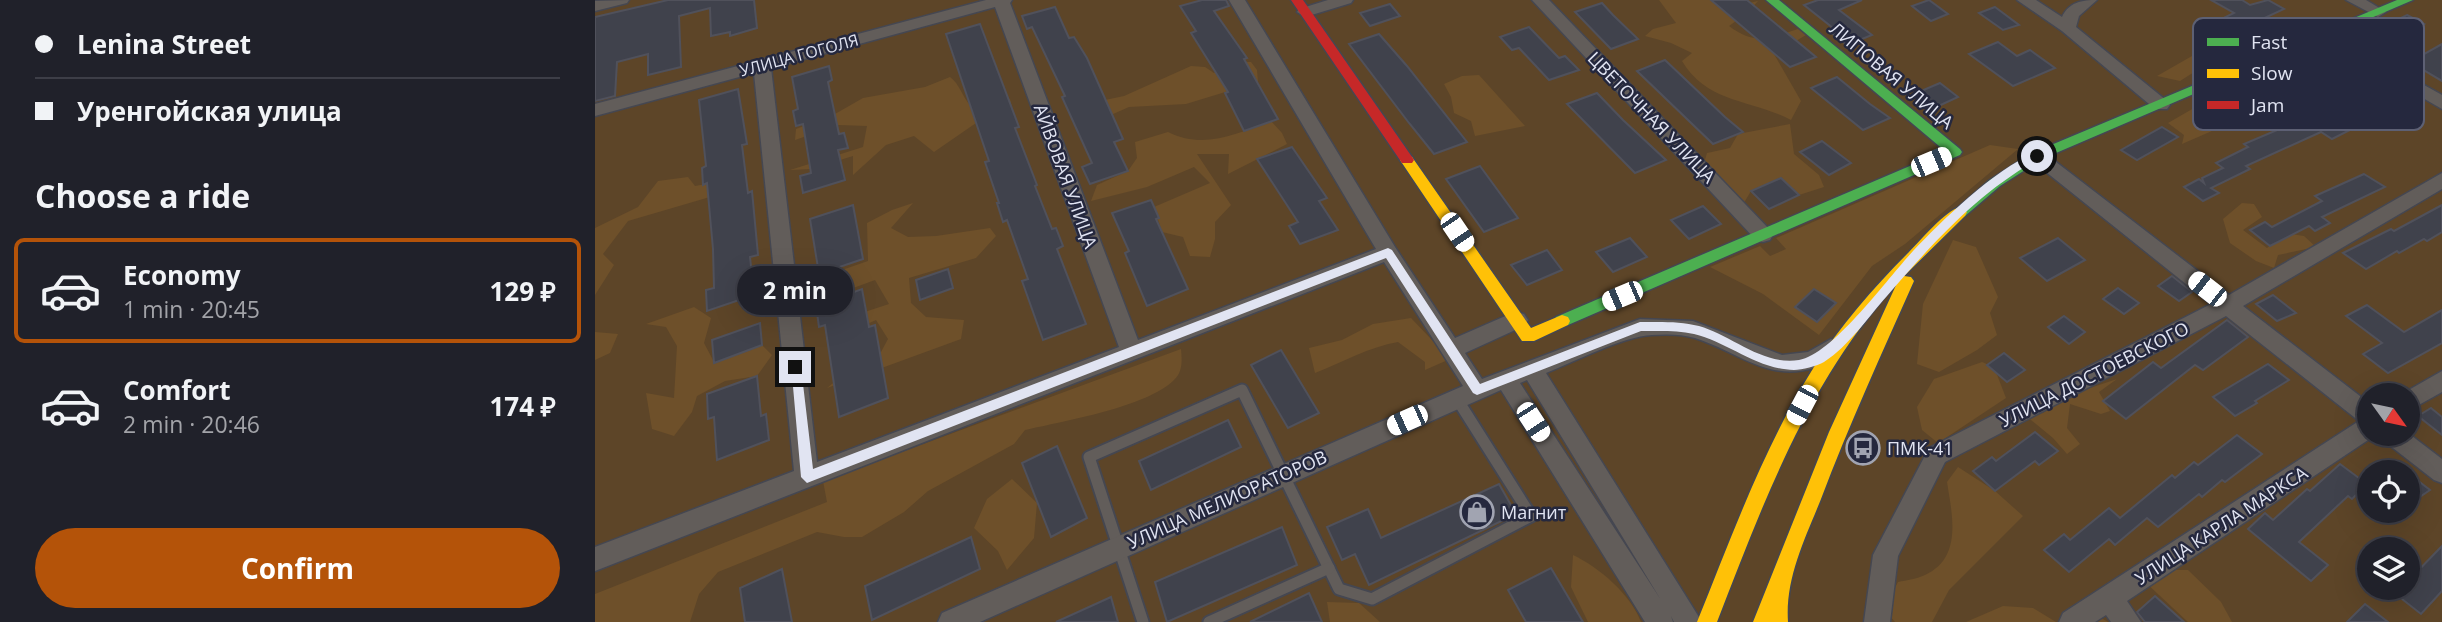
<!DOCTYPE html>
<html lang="en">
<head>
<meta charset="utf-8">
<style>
	:root { --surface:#20212a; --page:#2d2e36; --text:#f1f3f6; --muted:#a2a3a8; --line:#3d3e47; --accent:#b45309 }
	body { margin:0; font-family:"Open Sans",sans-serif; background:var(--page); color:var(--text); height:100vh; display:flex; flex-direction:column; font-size:26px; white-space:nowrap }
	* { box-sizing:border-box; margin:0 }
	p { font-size:23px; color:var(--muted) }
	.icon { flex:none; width:38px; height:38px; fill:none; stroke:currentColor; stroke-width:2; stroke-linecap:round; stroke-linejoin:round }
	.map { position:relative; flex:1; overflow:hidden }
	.details { display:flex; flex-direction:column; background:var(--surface); width:595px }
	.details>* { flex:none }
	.top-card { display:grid; align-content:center; height:154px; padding:0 35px; background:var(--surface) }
	.needle { width:46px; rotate:123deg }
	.fabs { position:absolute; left:1762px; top:383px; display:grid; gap:14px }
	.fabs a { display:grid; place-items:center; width:63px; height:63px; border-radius:50%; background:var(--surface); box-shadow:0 7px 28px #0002,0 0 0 2px var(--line); font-size:35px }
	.end { position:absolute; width:32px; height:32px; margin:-16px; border:9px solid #e1e4f2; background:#111; box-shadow:0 0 0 4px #111 }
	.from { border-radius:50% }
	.bubble { position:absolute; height:49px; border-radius:24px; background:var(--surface); box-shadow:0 7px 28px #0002,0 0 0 2px var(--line); font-size:23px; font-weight:700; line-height:49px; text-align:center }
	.car { position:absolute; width:21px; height:42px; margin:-21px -10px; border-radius:9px; box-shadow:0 0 5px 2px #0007; background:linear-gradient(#fff 24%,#345 0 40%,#fff 0 76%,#345 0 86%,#fff 0) }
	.top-card b { display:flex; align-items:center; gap:24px; height:66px; font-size:26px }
	.top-card b+b { border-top:2px solid var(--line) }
	.top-card i { width:18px; height:18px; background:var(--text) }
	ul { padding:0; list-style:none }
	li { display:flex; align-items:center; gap:21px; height:105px; margin:0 14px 10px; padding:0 21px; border:4px solid transparent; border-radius:10px }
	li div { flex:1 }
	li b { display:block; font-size:26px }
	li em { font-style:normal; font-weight:700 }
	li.current { border-color:var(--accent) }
	li>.icon { width:63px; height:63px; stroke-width:1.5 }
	h2 { padding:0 35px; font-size:32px; line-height:84px }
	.cta { display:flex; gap:14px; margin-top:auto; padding:14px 35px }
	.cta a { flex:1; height:80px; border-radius:42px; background:var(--accent); color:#fff; font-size:28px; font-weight:700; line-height:80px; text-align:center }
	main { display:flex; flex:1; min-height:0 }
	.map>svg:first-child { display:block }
	.green { fill:#5d4528; fill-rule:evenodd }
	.forest { fill:#6e502a }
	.building { fill:#40424c; stroke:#50515b; stroke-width:2 }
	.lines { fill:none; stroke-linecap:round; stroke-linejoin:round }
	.lane-casing { stroke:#454751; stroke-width:15 }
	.street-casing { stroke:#454751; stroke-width:3 }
	.fast-casing { stroke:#454751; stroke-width:3 }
	.slow-casing { stroke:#454751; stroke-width:3 }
	.jam-casing { stroke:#454751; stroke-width:3 }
	.lane { stroke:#625d5a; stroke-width:11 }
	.street { fill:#625d5a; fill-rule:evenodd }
	.fast { fill:#4caf50; fill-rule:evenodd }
	.slow { fill:#ffc107; fill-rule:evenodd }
	.jam { fill:#c62828; fill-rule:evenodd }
	.route { fill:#e1e4f2 }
	.labels { text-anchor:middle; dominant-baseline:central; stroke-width:5; stroke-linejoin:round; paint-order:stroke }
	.far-street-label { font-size:16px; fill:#e1e4f2; stroke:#25283e }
	.street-label { font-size:18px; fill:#e1e4f2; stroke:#25283e }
	.poi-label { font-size:18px; fill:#e1e4f2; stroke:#25283e; text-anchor:start }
	.key { fill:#25283e; stroke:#5d6074; stroke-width:2 }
	.key-label { font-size:19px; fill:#e1e4f2 }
</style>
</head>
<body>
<main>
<section class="details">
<div class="top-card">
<b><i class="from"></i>Lenina Street</b>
<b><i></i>Уренгойская улица</b>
</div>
<h2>Choose a ride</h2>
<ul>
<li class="current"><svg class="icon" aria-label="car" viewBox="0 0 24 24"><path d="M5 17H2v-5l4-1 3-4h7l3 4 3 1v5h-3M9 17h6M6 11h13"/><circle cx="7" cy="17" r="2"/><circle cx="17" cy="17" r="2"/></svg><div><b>Economy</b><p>1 min · 20:45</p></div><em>129 ₽</em></li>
<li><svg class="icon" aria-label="car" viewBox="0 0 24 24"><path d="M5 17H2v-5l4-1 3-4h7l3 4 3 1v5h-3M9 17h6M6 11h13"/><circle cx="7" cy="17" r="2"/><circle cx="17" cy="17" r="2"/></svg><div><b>Comfort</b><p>2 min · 20:46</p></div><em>174 ₽</em></li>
</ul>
<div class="cta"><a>Confirm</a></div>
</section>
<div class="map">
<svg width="1847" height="622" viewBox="0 0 1847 622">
	<rect width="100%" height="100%" fill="#2b2c38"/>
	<path class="green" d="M0 0H1847V622H0ZM1774 396H1813V434H1774ZM1774 472H1813V511H1774ZM1774 550H1813V588H1774Z"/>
	<g class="forest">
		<path d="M1064 0H1116L1127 9 1163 1 1152 13 1134 26C1161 46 1174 38 1203 29L1211 35 1179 54 1206 101 1196 120C1156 99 1113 104 1087 61L1097 53 1076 43 1050 36 1058 29 1081 23Z"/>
		<path d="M1623 47 1637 59 1607 67 1585 81 1562 76 1604 52Z"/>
		<path d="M641 62H656L662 70 663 82 591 104 534 107 509 118 510 100 529 96 596 66 610 67 619 73Z"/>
		<path d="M884 75 930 126 880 136 876 121 859 113 856 97 849 84 867 76Z"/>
		<path d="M355 77C365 84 367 97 376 106L415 99 418 112 381 123 339 152 319 136 291 145 258 175V156L216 169 195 170 268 147 272 126 244 125 200 140 201 129 240 114 268 98 330 87Z"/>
		<path d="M1637 88 1663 107 1640 121 1587 144 1589 135 1573 123 1599 108 1655 109 1638 98 1607 104Z"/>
		<path d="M676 121 687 133 692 144 633 174 634 154H602L636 205 620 222V239L615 257 595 256 588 237 567 232 559 207 615 183 599 167 552 187 496 201 502 185 533 171 542 158 540 142 573 132C609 150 641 134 676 121Z"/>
		<path d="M1195 124 1199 154 1224 175 1229 187 1204 195 1186 178 1156 191 1147 206 1107 170 1112 153 1135 148 1143 134Z"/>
		<path d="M1395 145 1423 149 1310 244 1277 266 1224 335 1168 294 1115 267 1165 246 1175 256 1191 249 1181 238Z"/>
		<path d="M93 177 100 186 145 178 149 187 33 221 8 254 19 265 0 295V228L43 207 63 181Z"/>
		<path d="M318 203 296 228 313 237 341 236 395 228 401 236 381 258 314 278 316 303 331 317 369 320 366 339 232 388 259 366 286 352 293 339 281 320 233 342V324L294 304 280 280 242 294 232 284 241 272 273 261 272 223 297 210Z"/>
		<path d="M1647 203 1659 204 1667 217 1648 230 1672 248 1690 233 1709 236 1721 247 1683 255 1679 268 1661 261 1635 243 1628 219Z"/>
		<path d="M1358 240 1381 247 1403 297 1395 313 1402 335 1382 350 1344 372 1322 364 1328 304Z"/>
		<path d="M99 307 116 318 109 343 119 362 167 345 177 355 162 376 130 381 102 396 97 412 79 436 57 429 51 393 79 398 82 346 71 327 51 324Z"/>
		<path d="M816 318 855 359 830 370V362L803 342C774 347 748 362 720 373L714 348 747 340 778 324Z"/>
		<path d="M0 332 23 334 15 353 0 360Z"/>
		<path d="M586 349C587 360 588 372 579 380 552 407 469 421 430 430L419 444 333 491 309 512 267 537H249L222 532 123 572 104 594 95 622H0V594L232 502 228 481Z"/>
		<path d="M1387 362 1399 367 1411 398 1343 443 1327 430 1322 407 1339 379Z"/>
		<path d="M1522 379 1504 392 1515 411 1506 414 1475 404 1472 428 1485 444 1472 454 1458 438 1430 415 1448 413 1471 396Z"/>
		<path d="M1363 467 1400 491 1428 516 1354 590 1337 622H1300L1289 609 1303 582C1312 580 1322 579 1330 575 1368 558 1357 514 1352 482Z"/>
		<path d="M417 479 442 503 439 538 412 570 403 551 379 528 392 499Z"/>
		<path d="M978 555C1005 568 1035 594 1046 622H993L976 587Z"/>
		<path d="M1567 570H1593L1626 602 1637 622H1593L1549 581Z"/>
		<path d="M732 602 764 603 785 622H735Z"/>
		<path d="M1408 606 1438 608 1461 622 1506 618 1513 622H1371Z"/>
	</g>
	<g class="building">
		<path d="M73 0H159L162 28 135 36V32L116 36 115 8 84 16 86 67 53 75V54L22 62 20 96 0 101V17Z"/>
		<path d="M607 0H631L634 6 619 11 652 58 649 59 683 119 649 131 630 93 633 92 596 33 601 31 585 6Z"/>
		<path d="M1116 0H1152L1221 57 1195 67Z"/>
		<path d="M1223 0H1267L1244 10 1277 35 1252 45 1233 30 1238 28 1209 5Z"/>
		<path d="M1334 0 1353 14 1336 21 1317 6Z"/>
		<path d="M1616 0H1647L1655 5 1673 0 1689 9 1644 30 1641 28 1602 43 1598 33 1639 13Z"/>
		<path d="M1007 3 1018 15 1043 39 1016 49 980 12Z"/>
		<path d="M795 4 805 16 775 26 765 13Z"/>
		<path d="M460 7 474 38 479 37 492 58 528 139 519 142 533 171 495 184 487 167 497 163 467 97 470 96 437 27 432 29 427 16Z"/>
		<path d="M1400 7 1424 25 1408 30 1384 13Z"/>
		<path d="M1812 15 1829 24 1803 37 1786 27Z"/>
		<path d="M385 24 424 127 420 128 442 185 440 186 457 229 461 228 468 246 462 249 491 324 448 340 427 281 433 279 412 220 408 222 402 203H404L390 162 394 161 351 34Z"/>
		<path d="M934 27 964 58 970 56 984 70 954 80 924 48 917 50 905 37Z"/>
		<path d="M784 34 812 66 872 142 839 154 814 123 754 44Z"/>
		<path d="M1403 42 1422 56 1435 50 1460 68 1418 86 1374 54Z"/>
		<path d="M1847 44V81L1815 62Z"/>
		<path d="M1070 60 1130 117 1148 132 1118 144 1042 71Z"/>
		<path d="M234 66 237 80 233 82 244 134 249 133 253 148 243 150 250 180 208 193 205 176 216 173 208 124 201 126 198 111 203 109 197 77Z"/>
		<path d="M1242 77 1275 104 1295 118 1268 130 1216 88Z"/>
		<path d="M1345 83 1363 97 1337 109 1319 94Z"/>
		<path d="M143 89 152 144 147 145 153 193 157 191 163 255 155 257 159 295 112 311 111 290 119 288 118 249 112 183 108 185 107 168 111 166 104 100Z"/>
		<path d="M1002 93 1028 120 1071 160 1040 173 972 104Z"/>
		<path d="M1727 101 1765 125 1737 139 1726 132 1651 166 1655 169 1616 188 1624 193 1608 201 1589 187 1604 179 1609 183 1607 178 1628 168 1621 163 1653 147 1649 144 1713 117 1706 112Z"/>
		<path d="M1567 127 1583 137 1542 160 1526 150Z"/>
		<path d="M1227 141 1256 163 1234 175 1205 152Z"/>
		<path d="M697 147 732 198 724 201 743 230 705 244 694 226 703 222 662 159Z"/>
		<path d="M885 166 923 218 889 232 851 179Z"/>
		<path d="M1769 174 1790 187 1727 217 1735 223 1720 231 1714 226 1675 246 1655 230 1670 222 1677 227 1727 201 1720 196Z"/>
		<path d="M1186 178 1204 195 1174 209 1156 191Z"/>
		<path d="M556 200 564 218 561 219 593 289 552 306 530 253 534 251 517 213Z"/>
		<path d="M258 205 268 259 224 274 215 219Z"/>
		<path d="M1847 205V232L1832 241 1829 239 1804 253 1802 251 1771 269 1748 253 1796 229 1799 231Z"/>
		<path d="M1108 206 1126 224 1094 239 1076 220Z"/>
		<path d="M1035 238 1052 257 1018 272 1001 252Z"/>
		<path d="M1463 238 1490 260 1452 281 1425 258Z"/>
		<path d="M952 250 967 270 932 285 916 265Z"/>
		<path d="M353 269 358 288 325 300 321 280Z"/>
		<path d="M1577 276 1597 292 1584 301 1563 286Z"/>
		<path d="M1523 288 1544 303 1529 314 1508 299Z"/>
		<path d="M267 289 274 327 280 325 293 398 244 417 230 325 224 327 221 306Z"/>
		<path d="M1219 289 1241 303 1222 322 1200 307Z"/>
		<path d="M1678 295 1701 313 1682 321 1661 304Z"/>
		<path d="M1772 305 1809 332 1847 310V343L1793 373 1768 354 1787 343 1751 316Z"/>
		<path d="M1469 316 1490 332 1474 344 1453 327Z"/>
		<path d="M1632 320 1653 337 1608 370 1600 365 1531 419 1508 401 1558 362 1566 368Z"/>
		<path d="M165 323 167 345 119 363 117 340Z"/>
		<path d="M686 350 724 413 693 428 656 365Z"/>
		<path d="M1409 353 1430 370 1412 382 1392 365Z"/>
		<path d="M1673 364 1694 380 1660 401 1662 403 1640 416 1618 397Z"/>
		<path d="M162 376 166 416 171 414 174 440 122 460 119 417 113 419 112 394Z"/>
		<path d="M1836 408 1847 417V435L1823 416Z"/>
		<path d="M633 420 646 447 556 490 544 461Z"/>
		<path d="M1440 432 1463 451 1444 465 1440 461 1400 491 1378 471 1397 457 1401 461Z"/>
		<path d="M1642 435 1667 454 1630 482 1627 480 1607 497 1604 494 1563 527 1552 518 1520 545 1514 539 1474 572 1449 550 1469 534 1475 540 1514 508 1525 518 1577 475 1580 478 1599 462 1603 465Z"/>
		<path d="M462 446 492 518 456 537 427 463Z"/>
		<path d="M1745 464 1772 484 1757 499 1753 496 1704 542 1733 565 1716 581 1653 529 1670 513 1678 520 1712 489 1715 491Z"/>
		<path d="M1813 473 1835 490 1813 505Z"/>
		<path d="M904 484 921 514 774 585 760 554 747 560 732 527 773 509 786 538Z"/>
		<path d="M687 527 702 565 572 622 560 582Z"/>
		<path d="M376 537 385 569 277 620 270 586Z"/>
		<path d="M1847 546V591L1826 614 1793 588H1813V581Z"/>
		<path d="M956 568 988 622H931L913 590Z"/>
		<path d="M187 569 197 622H150L145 588Z"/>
		<path d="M714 593 727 622H655Z"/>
		<path d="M1560 596 1589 622H1550L1542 612Z"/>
		<path d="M516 597 523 622H461Z"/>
		<path d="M1770 604 1793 622H1752Z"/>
	</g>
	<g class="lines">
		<defs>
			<g id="lane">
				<path d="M548 622 494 457 647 390 744 589 777 599 936 516 862 399"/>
				<path d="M614 622 734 568"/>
			</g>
			<g id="street">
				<path d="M34 0 32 3 0 11V1Z"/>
				<path d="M391 0H417L415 3 543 340 781 249 634 0H650L800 247 860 338 915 314 922 312 929 314 933 320 929 326 870 353 887 379 1045 319 1098 321 1187 355 1213 352 1236 339 1244 342 1247 348C1242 357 1232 364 1222 367 1173 383 1144 352 1100 338 1087 334 1071 334 1057 335 1029 336 979 362 951 373L1107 622H1079L1076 616 1078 622H1050L906 390 385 622H343L347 613 868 386 789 262 0 571V547L199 471 159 73 0 116V104ZM400 7 524 347 222 462 176 68ZM932 380 1066 600 925 383Z"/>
				<path d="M733 0H758L756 3 710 17 702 12 704 9Z"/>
				<path d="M937 0H954L1175 230 1178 235 1175 240 1168 242 1161 240Z"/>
				<path d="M1422 0H1441L1467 17C1474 2 1487 0 1502 0L1484 16 1481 27 1572 101 1575 105 1572 109H1560L1467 31Z"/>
				<path d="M1751 0H1771L1791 12 1783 17Z"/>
				<path d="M1732 31 1847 95V109L1726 39 1724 36 1726 33Z"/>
				<path d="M1442 150 1448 152 1634 295 1847 173V189L1648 306 1774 403V434H1782L1532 601 1546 622H1516L1511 615 1500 622H1464L1468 613 1764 421 1631 316 1350 462 1303 556 1295 622H1269L1278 555 1334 448 1616 304 1436 160 1433 156 1436 152Z"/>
				<path d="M1847 371V392L1813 411V396L1805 395Z"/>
				<path d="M1813 433 1847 459V483L1839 480 1789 441 1785 434Z"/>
			</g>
			<g id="fast">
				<path d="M1171 0H1184L1365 149 1367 152 1365 155 973 325H961L959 321 961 317 1350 151Z"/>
				<path d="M1802 0H1818L1447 159 1405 186 1370 216 1365 217 1358 212 1395 180 1437 153Z"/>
			</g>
			<g id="slow">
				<path d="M812 155 817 157 936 328 967 315 973 317 975 321 973 325 939 341H927L807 163 805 160Z"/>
				<path d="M1365 207 1372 212 1370 216 1309 276 1316 277 1319 281C1287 353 1254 425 1226 499 1210 539 1190 578 1193 622H1158L1234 432 1302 283C1213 381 1169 501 1122 622H1102C1137 536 1169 446 1219 367 1246 325 1279 287 1314 252 1326 240 1350 211 1365 207Z"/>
			</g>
			<path id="jam" d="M696 0H708L817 157 819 160 817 163H807Z"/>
		</defs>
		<use href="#lane" class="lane-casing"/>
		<use href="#street" class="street-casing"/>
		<use href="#fast" class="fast-casing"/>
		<use href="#slow" class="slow-casing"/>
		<use href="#jam" class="jam-casing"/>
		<use href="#lane" class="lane"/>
		<use href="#street" class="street"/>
		<use href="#fast" class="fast"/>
		<use href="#slow" class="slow"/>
		<use href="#jam" class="jam"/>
	</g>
	<path class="route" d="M1442 152 1447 156 1446 158C1385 190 1336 245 1292 296 1273 317 1254 346 1229 362 1222 366 1207 370 1199 370 1161 369 1133 342 1099 334 1082 330 1064 331 1046 331L882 395 878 393 791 258 217 481 212 483 206 477 196 364 200 362 206 367 218 469 793 248 797 250 885 384 1045 322C1065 322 1085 321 1104 326 1136 335 1168 366 1204 360 1238 354 1292 279 1318 251 1346 221 1403 166 1442 152Z"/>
	<defs>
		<symbol id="bus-ring" viewBox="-11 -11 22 22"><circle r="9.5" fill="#25283e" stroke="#a1a4b1" stroke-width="1.5"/><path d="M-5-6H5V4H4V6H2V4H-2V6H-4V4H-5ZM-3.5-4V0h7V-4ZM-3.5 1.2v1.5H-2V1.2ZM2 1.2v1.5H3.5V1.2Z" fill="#a1a4b1"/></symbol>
		<symbol id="shop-ring" viewBox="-11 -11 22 22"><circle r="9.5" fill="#25283e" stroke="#a1a4b1" stroke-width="1.5"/><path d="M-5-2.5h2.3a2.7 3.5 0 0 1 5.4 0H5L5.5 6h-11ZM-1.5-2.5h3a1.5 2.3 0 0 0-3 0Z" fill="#a1a4b1"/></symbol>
	</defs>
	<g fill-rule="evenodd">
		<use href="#bus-ring" x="1249" y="429" width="38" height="38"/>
		<use href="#shop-ring" x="863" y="493" width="38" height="38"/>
	</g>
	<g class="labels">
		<g class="far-street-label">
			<text transform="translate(204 55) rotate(-15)">УЛИЦА ГОГОЛЯ</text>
		</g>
		<g class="street-label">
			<text transform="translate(1297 75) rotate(40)">ЛИПОВАЯ УЛИЦА</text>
			<text transform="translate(1057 117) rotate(46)">ЦВЕТОЧНАЯ УЛИЦА</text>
			<text transform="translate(471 176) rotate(70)">АЙВОВАЯ УЛИЦА</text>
			<text transform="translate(1499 374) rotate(-27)">УЛИЦА ДОСТОЕВСКОГО</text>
			<text transform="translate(632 499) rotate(-24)">УЛИЦА МЕЛИОРАТОРОВ</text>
			<text transform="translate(1626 525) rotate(-33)">УЛИЦА КАРЛА МАРКСА</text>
		</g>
		<g class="poi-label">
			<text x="1292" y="448">ПМК-41</text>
			<text x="906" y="512">Магнит</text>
		</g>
	</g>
	<rect x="1598" y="18" width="231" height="112" rx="10" class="key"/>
	<rect x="1612" y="38" width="32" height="8" fill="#4caf50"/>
	<rect x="1612" y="69" width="32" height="9" fill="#ffc107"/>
	<rect x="1612" y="101" width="32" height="8" fill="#c62828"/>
	<g class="key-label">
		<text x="1656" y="49">Fast</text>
		<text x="1656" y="80">Slow</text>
		<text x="1656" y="112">Jam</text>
	</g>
</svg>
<div class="fabs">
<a><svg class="needle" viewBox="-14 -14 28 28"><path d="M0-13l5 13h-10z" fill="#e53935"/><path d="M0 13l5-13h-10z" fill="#a2a3a8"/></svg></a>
<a><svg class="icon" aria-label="locate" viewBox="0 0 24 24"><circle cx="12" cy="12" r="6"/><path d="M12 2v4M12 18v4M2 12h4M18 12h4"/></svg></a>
<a><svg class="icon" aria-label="layers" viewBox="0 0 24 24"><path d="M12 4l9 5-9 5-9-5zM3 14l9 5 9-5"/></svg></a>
</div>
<i class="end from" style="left:1442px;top:156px"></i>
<i class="end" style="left:200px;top:367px"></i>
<div class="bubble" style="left:142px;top:266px;width:116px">2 min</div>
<i class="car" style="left:1336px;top:162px;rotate:67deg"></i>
<i class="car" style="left:862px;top:232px;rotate:146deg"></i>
<i class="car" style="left:1612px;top:289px;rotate:308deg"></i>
<i class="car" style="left:1027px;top:296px;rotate:247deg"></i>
<i class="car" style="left:1207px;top:405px;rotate:208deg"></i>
<i class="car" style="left:812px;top:420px;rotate:246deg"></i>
<i class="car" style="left:938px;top:422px;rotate:147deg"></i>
</div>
</main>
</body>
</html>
